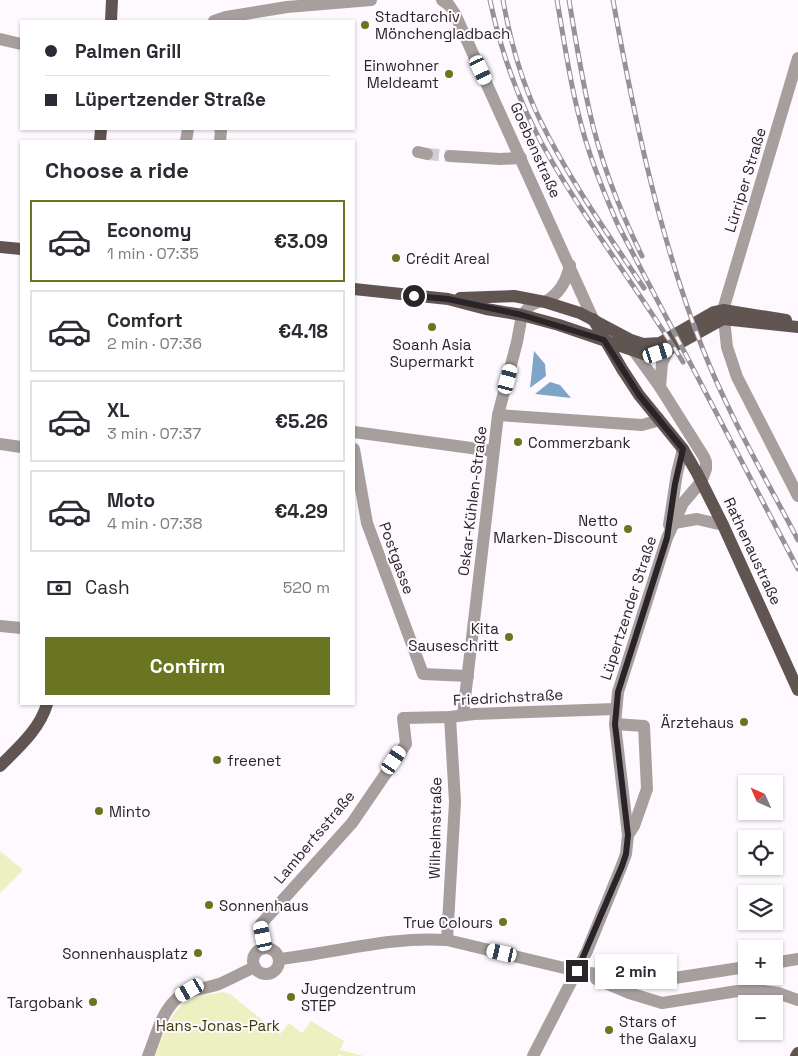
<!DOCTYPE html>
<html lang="en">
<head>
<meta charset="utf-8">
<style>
	:root { --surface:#fff; --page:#f7f7f7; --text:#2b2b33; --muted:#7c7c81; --line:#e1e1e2; --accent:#697520 }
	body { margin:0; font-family:"Space Grotesk",sans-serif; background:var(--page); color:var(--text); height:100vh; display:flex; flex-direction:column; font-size:19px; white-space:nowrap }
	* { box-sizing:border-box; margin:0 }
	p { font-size:16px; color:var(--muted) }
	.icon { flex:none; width:28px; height:28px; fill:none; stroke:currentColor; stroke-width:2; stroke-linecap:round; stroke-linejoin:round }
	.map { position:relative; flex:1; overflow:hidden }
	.panel { position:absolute; left:20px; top:140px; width:335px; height:565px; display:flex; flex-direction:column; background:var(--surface); border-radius:0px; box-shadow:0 1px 4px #0004 }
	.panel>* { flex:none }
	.guide { position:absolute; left:20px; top:20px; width:335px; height:110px; border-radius:0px; box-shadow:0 1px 4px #0004; display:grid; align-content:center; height:110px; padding:0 25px; background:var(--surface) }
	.needle { width:32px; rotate:315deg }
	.buttons { position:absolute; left:738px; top:775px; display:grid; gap:10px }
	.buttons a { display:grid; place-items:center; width:45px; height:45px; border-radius:0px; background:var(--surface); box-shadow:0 1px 4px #0004; font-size:25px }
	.end { position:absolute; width:22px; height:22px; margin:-11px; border:6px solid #292428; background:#fff; box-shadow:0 0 0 2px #fff }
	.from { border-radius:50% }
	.bubble { position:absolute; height:35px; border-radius:0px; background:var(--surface); box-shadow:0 1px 4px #0004; font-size:16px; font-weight:700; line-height:35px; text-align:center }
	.car { position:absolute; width:15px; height:30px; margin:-15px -8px; border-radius:6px; box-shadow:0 0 4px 1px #0007; background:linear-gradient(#fff 24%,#345 0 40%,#fff 0 76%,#345 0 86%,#fff 0) }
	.guide b { display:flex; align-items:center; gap:18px; height:48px; font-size:19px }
	.guide b+b { border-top:1px solid var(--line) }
	.guide i { width:12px; height:12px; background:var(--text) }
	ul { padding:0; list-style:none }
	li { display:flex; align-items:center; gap:15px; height:82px; margin:0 10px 8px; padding:0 15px; border:2px solid var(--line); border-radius:0px }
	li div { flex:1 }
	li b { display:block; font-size:19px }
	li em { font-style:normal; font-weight:700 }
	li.on { border-color:var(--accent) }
	li>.icon { width:45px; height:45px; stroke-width:1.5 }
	h2 { padding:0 25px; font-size:22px; line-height:60px }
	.pay { display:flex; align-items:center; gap:12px; height:55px; padding:0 25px; font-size:19px }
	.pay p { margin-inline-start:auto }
	.primary-button { display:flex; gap:10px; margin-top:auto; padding:10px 25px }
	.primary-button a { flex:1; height:58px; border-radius:0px; background:var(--accent); color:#fff; font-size:20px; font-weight:700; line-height:58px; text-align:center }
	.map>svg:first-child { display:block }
	.green { fill:#edf0c0 }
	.water { fill:#7ea4c8 }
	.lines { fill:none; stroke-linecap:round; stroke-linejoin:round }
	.minor-tunnel { stroke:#d3ced3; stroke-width:12; stroke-dasharray:12 6; stroke-linecap:butt }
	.minor { stroke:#a69f9d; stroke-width:12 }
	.major { stroke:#615551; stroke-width:12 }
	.rail-casing { stroke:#969195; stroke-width:5 }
	.rail { stroke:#fef9fe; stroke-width:3; stroke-dasharray:9; stroke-linecap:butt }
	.route { stroke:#292428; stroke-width:6 }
	.poi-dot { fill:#697520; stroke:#fef9fe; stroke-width:2 }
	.labels { text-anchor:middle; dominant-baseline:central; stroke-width:4; stroke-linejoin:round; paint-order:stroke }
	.poi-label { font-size:15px; fill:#292428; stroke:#fef9fe; text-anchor:start }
	.street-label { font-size:15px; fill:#292428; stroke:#fef9fe }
	.park-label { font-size:15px; fill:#3b3c00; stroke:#fef9fe }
</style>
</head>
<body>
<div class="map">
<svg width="798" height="1056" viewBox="0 0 798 1056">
	<rect width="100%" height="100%" fill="#fef9fe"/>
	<g class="green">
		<path d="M0 851 23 870 0 893Z"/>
		<path d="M223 992 230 994 280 1034 289 1023 302 1033 311 1021 344 1041 340 1050 364 1056H342L339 1054 338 1056H155C163 1038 170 1010 189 1000 199 995 212 994 223 992Z"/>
	</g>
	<g class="water">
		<path d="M534 351 545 364 546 376 530 388Z"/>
		<path d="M550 382 560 385 571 398 535 394Z"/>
	</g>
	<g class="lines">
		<path class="minor-tunnel" d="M427 154 450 156"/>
		<g class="minor">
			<path d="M442 0 449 5 455 14 593 319 598 323"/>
			<path d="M214 21 226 17 287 7 371 0"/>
			<path d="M0 39 21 44"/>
			<path d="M798 58 723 310 727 347 737 377 798 496"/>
			<path d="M220 129 221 131 220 141"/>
			<path d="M186 141 188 129"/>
			<path d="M418 152 427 154"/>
			<path d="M450 156 500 159 521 158"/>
			<path d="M545 302C560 293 566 282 570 265"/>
			<path d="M660 387 662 363 669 349"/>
			<path d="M498 415 642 425 653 422 658 418"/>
			<path d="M354 432 493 451"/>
			<path d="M0 444 21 447"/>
			<path d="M354 449 367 523 423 674 468 676"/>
			<path d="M674 523 697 519 723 525"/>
			<path d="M669 525 677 473 683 449"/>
			<path d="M0 626 21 628"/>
			<path d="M463 715 498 415 517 342 522 315 531 305 540 301"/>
			<path d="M615 724 644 726 647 789 634 826 628 835"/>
			<path d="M447 940 455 802 450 717"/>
			<path d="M267 948 261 924 352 823 406 744 403 718 450 717 474 714 615 709"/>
			<circle cx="266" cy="961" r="13"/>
			<path d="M279 959C335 953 390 936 447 940L577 971 638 980 668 979 746 967"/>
			<path d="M774 963 798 959"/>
			<path d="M596 979 629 993 662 1003 750 989 778 993 798 1000"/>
			<path d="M148 1056C154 1042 158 1025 166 1012 181 987 196 992 219 984 231 979 243 972 255 967"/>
			<path d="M533 1056 587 951 622 865 626 854 628 835 615 724 618 692 667 538 683 503 701 482 706 469V462L704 457 660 387 634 351 630 347"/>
		</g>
		<g class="major">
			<path d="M111 21 112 0"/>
			<path d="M100 141 101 129"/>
			<path d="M0 247 21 249"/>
			<path d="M354 289 448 299 486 309 522 315 559 325 644 354 650 355 669 349 723 319 798 327"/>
			<path d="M460 298 514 296 545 302 580 313 631 340 643 344 660 343 714 312 723 310 786 320"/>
			<path d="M593 319 622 369 639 395 683 449 697 473 723 525 798 690"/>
			<path d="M0 766C18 748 40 729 47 704"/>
			<path d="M796 1056 798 1053"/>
		</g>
		<defs>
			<g id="rail">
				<path d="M490 0C502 58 524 115 554 165 594 233 642 295 683 362"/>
				<path d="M503 0C510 40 522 83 540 120 569 179 607 233 644 288"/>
				<path d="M557 0C566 52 573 104 590 154 598 178 608 202 618 225L798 569"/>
				<path d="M569 0C575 36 581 73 589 109 600 160 619 209 642 256"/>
				<path d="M613 0C634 117 659 236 702 347 728 414 765 477 798 540"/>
			</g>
		</defs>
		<use href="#rail" class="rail-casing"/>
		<use href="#rail" class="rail"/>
	</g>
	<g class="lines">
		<path class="route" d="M414 296 448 299 522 315 604 340 639 395 683 449 675 484 667 538 618 692 615 724 628 835 626 854 622 866 577 971"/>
	</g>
	<g class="poi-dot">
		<circle cx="365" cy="25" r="5"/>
		<circle cx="449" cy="74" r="5"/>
		<circle cx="396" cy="258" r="5"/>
		<circle cx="432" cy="327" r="5"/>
		<circle cx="518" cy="442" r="5"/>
		<circle cx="628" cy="529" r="5"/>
		<circle cx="509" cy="637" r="5"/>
		<circle cx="744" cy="722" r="5"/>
		<circle cx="217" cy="760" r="5"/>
		<circle cx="99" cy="811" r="5"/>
		<circle cx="209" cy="905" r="5"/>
		<circle cx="503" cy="922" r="5"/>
		<circle cx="198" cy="953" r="5"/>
		<circle cx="291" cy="997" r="5"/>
		<circle cx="93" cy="1002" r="5"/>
		<circle cx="609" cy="1030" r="5"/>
	</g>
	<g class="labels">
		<g class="poi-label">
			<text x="375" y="16">Stadtarchiv<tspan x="375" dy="17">Mönchengladbach</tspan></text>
			<text x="439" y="65" text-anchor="end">Einwohner<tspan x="439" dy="17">Meldeamt</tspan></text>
			<text x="406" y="258">Crédit Areal</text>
			<text x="432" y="344" text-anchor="middle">Soanh Asia<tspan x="432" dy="17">Supermarkt</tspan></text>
			<text x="528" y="442">Commerzbank</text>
			<text x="618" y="520" text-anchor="end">Netto<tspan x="618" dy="17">Marken-Discount</tspan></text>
			<text x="499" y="628" text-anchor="end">Kita<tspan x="499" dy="17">Sauseschritt</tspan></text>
			<text x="734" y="722" text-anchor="end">Ärztehaus</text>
			<text x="227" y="760">freenet</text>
			<text x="109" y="811">Minto</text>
			<text x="219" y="905">Sonnenhaus</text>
			<text x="493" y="922" text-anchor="end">True Colours</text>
			<text x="188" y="953" text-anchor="end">Sonnenhausplatz</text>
			<text x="301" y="988">Jugendzentrum<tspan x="301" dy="17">STEP</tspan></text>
			<text x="83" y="1002" text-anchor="end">Targobank</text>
			<text x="619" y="1021">Stars of<tspan x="619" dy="17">the Galaxy</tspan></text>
		</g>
		<g class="street-label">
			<text transform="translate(536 150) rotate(66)">Goebenstraße</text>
			<text transform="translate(745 180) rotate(-73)">Lürriper Straße</text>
			<text transform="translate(472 501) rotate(-83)">Oskar-Kühlen-Straße</text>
			<text transform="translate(753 551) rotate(65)">Rathenaustraße</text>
			<text transform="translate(397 558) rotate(70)">Postgasse</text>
			<text transform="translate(628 608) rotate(-72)">Lüpertzender Straße</text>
			<text transform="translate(508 697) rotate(-3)">Friedrichstraße</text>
			<text transform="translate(435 828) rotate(-89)">Wilhelmstraße</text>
			<text transform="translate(314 837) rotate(-50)">Lambertsstraße</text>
		</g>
		<g class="park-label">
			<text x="218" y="1025">Hans-Jonas-Park</text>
		</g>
	</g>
</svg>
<div class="buttons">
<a><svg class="needle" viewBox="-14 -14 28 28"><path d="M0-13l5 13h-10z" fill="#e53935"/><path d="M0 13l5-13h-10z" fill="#7c7c81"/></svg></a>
<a><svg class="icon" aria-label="locate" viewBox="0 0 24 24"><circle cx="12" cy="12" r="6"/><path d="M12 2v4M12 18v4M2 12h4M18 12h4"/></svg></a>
<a><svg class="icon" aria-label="layers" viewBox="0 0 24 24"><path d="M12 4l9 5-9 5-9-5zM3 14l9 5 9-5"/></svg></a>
<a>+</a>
<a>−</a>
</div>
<i class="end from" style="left:414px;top:296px"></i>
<i class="end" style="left:577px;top:971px"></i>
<div class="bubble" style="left:595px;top:954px;width:82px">2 min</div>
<i class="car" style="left:481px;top:70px;rotate:155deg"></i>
<i class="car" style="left:658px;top:353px;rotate:72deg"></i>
<i class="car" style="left:508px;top:379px;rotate:15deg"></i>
<i class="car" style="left:394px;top:760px;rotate:34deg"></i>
<i class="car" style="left:263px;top:936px;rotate:348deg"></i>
<i class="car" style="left:502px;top:953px;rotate:283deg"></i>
<i class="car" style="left:190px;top:990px;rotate:240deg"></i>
<div class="guide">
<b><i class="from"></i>Palmen Grill</b>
<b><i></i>Lüpertzender Straße</b>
</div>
<section class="panel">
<h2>Choose a ride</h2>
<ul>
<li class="on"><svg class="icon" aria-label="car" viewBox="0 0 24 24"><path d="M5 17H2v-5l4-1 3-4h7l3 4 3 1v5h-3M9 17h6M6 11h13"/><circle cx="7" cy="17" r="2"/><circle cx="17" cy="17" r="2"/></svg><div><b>Economy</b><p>1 min · 07:35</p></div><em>€3.09</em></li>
<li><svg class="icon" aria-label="car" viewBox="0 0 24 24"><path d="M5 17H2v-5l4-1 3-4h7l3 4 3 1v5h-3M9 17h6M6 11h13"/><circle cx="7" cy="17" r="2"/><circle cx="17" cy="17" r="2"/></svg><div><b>Comfort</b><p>2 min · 07:36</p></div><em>€4.18</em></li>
<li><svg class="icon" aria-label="car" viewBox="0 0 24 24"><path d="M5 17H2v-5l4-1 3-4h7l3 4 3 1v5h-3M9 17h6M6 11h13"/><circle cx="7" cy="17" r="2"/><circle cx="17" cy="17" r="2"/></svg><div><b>XL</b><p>3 min · 07:37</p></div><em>€5.26</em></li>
<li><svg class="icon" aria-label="car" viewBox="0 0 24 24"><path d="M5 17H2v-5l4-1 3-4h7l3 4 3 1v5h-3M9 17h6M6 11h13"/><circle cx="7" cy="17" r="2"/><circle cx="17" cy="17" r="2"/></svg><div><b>Moto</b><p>4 min · 07:38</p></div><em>€4.29</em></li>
</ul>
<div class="pay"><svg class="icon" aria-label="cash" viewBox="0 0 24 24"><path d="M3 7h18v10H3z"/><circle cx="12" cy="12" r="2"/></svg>Cash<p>520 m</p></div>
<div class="primary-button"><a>Confirm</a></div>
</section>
</div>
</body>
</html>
